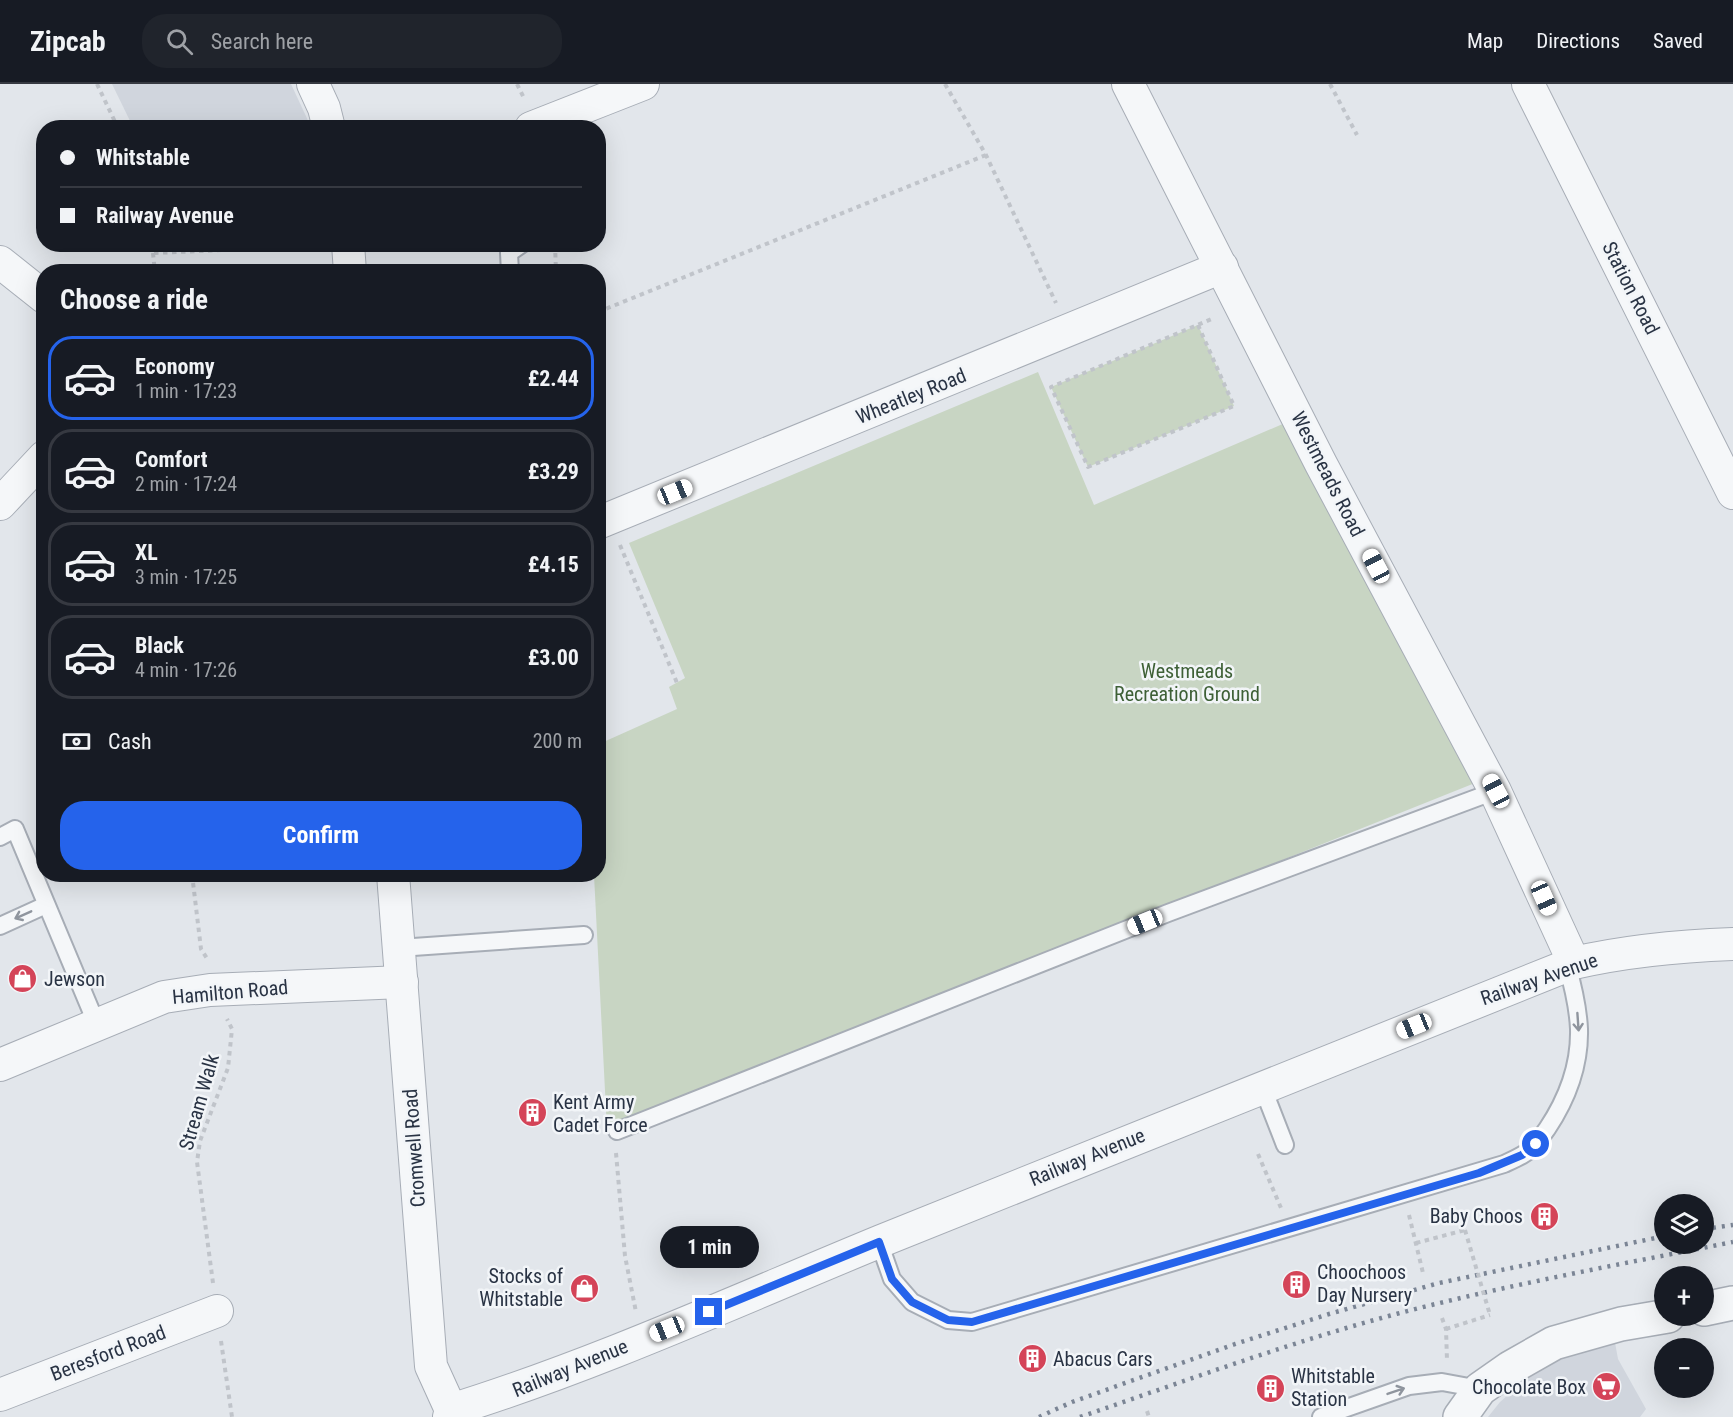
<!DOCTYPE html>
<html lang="en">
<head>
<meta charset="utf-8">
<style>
	:root { --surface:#171b24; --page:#20242c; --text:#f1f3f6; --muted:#9ea1a6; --line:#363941; --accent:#2563eb }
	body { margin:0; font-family:"Roboto Condensed",sans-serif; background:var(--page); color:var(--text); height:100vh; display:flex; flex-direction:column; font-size:22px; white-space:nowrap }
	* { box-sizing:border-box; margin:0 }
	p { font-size:20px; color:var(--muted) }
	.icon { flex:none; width:33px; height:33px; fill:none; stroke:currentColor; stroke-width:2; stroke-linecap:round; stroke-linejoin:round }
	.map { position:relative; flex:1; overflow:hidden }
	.side { position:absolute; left:36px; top:180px; width:570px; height:618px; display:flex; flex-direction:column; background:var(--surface); border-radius:24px; box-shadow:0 6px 24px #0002 }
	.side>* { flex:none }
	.guide { position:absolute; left:36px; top:36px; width:570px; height:132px; border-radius:24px; box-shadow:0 6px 24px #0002; display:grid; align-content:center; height:132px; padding:0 24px; background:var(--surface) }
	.controls { position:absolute; left:1654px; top:1110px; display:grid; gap:12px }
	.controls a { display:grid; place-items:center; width:60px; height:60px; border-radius:50%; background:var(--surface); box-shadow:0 6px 24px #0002; font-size:30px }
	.end { position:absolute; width:27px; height:27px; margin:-14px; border:8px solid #2563eb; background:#fff; box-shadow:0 0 0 3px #fff }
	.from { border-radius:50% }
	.bubble { position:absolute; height:42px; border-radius:21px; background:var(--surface); box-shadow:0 6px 24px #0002; font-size:20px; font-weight:700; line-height:42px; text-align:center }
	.car { position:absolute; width:18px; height:36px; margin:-18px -9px; border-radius:8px; box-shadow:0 0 4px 2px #0007; background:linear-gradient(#fff 24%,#345 0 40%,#fff 0 76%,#345 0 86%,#fff 0) }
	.guide b { display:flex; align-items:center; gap:21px; height:57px; font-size:22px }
	.guide b+b { border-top:2px solid var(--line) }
	.guide i { width:15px; height:15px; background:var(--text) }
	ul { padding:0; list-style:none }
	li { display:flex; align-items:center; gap:18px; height:84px; margin:0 12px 9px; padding:0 12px; border:3px solid var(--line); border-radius:24px }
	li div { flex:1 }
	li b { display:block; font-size:22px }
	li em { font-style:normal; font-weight:700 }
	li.current { border-color:var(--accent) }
	li>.icon { width:54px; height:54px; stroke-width:1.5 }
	h2 { padding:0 24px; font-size:27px; line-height:72px }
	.pay { display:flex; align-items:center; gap:15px; height:66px; padding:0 24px; font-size:22px }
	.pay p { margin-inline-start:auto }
	.cta { display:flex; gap:12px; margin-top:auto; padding:12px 24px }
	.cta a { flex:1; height:69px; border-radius:24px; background:var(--accent); color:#fff; font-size:24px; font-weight:700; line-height:69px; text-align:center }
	header { display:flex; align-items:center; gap:36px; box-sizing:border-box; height:84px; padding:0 30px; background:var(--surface); border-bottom:2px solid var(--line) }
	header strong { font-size:28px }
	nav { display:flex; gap:33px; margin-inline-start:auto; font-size:21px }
	.search { width:420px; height:54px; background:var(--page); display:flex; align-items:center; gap:15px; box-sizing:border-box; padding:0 21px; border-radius:24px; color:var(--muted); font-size:22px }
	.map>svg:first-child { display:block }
	.built { fill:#d0d5dd }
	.green { fill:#c8d5c3 }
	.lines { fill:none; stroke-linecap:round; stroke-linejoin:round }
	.service-casing { stroke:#a7adb6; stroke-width:20 }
	.minor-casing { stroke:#a7adb6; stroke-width:34 }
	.tertiary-casing { stroke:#a7adb6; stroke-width:36 }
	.path { stroke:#c0c4ca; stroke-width:4; stroke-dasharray:4.5 4.5; stroke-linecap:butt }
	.service { stroke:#f5f7f9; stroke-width:16 }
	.minor { stroke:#f5f7f9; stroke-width:32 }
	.tertiary { stroke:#f5f7f9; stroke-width:33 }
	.rail { stroke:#7b8595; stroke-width:4.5; stroke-dasharray:3 6; stroke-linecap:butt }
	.path-bridge { stroke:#c0c4ca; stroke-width:4; stroke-dasharray:4.5 4.5; stroke-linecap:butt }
	.oneway { stroke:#8f959e }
	.route { stroke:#2563eb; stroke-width:8 }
	.labels { text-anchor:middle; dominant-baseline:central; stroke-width:5; stroke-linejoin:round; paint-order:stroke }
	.street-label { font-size:20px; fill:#293344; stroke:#f2f5f8 }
	.park-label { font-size:20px; fill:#3e6036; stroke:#f2f5f8 }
	.poi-label { font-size:20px; fill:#293344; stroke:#f2f5f8; text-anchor:start }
</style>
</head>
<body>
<header>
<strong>Zipcab</strong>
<div class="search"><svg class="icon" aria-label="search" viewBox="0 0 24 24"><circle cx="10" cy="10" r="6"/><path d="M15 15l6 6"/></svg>Search here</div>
<nav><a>Map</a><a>Directions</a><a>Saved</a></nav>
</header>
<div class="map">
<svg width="1733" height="1333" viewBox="0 0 1733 1333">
	<rect width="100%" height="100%" fill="#e2e6eb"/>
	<g class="built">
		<path d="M112 0H291L311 43H133Z"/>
		<path d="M1614 1253 1618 1275 1646 1325 1640 1333H1488L1500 1318 1539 1284Z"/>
	</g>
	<g class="green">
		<path d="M1198 241 1234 322 1088 383 1051 303Z"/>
		<path d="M1038 288 1094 421 1285 339 1475 699 607 1046 594 791 598 790 599 660 677 625 669 603 685 594 629 459Z"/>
	</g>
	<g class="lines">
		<defs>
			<g id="service">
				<path d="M510 188 509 169 522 160"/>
				<path d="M0 753 15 745 97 941"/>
				<path d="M0 842 46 821"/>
				<path d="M399 864 584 851"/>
				<path d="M1262 1002 1285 1061"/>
				<path d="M617 1047 1168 829 1495 707"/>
				<path d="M879 1158 892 1195 912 1218 948 1236 972 1238 1504 1080C1515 1075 1527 1070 1536 1061 1540 1056 1543 1050 1547 1045 1567 1015 1580 982 1579 945 1578 923 1573 902 1567 881"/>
				<path d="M1321 1333 1409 1302 1442 1298 1480 1305"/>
			</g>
			<g id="minor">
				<path d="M313 0 324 24 329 44"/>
				<path d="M1128 0 1321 380 1495 707 1574 879"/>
				<path d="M1528 0 1733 409"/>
				<path d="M531 44 643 0"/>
				<path d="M348 160 350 188"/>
				<path d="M0 178 44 213"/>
				<path d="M0 420 44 373"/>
				<path d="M598 439 1222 183"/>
				<path d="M393 790 431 1282 451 1326 449 1333"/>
				<path d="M0 981 164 913 210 906 402 898"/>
				<path d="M0 1311 217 1227"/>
				<path d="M451 1326C596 1281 740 1215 881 1157 1111 1063 1342 971 1574 879 1626 867 1679 862 1733 860"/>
			</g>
			<g id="tertiary">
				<path d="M1704 1225 1733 1219"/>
				<path d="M1460 1333 1480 1305 1510 1284 1554 1259 1621 1240 1668 1232"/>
			</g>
		</defs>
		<use href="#service" class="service-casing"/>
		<use href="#minor" class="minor-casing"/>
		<use href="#tertiary" class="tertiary-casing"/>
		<g class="path">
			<path d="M97 0 118 44"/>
			<path d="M517 0 525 16"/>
			<path d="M945 0 986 71 1056 219"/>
			<path d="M1330 0 1357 51"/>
			<path d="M152 160 155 188"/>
			<path d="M555 160 556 188"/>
			<path d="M154 169 318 162"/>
			<path d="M598 228 986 71"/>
			<path d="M1198 241 1234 322 1088 383 1051 303 1214 234"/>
			<path d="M620 461 677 599"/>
			<path d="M192 790 201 865 208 876"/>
			<path d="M616 1069 625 1172 636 1228"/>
			<path d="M1258 1070 1281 1124"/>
			<path d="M1409 1131 1423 1189"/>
			<path d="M1416 1159 1465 1146"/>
			<path d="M213 1199 197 1078 200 1057 228 984 232 945 227 935"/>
			<path d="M1442 1234 1446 1245 1447 1276"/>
			<path d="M1446 1245 1490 1231"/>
			<path d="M221 1257 232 1333"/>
			<path d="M1147 1327 1149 1333"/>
		</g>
		<use href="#service" class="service"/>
		<use href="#minor" class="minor"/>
		<use href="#tertiary" class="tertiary"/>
		<g class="rail">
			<path d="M1704 1145 1733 1141"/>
			<path d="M1039 1333 1072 1318 1235 1260 1329 1230 1439 1199 1665 1152"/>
			<path d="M1080 1333C1200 1292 1320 1247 1444 1218 1539 1195 1637 1177 1733 1158"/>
		</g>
		<path class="path-bridge" d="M1465 1146 1490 1231"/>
	</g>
	<defs><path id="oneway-shaft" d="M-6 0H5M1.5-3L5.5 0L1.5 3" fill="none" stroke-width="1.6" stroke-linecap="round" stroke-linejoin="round" transform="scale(1.5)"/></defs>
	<g class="oneway">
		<use href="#oneway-shaft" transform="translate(23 831) rotate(156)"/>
		<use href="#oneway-shaft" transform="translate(1578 938) rotate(86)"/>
		<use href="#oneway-shaft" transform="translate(1396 1307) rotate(-19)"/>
	</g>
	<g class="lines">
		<path class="route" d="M709 1228 879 1158 892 1195 912 1218 948 1236 972 1238 1479 1089 1522 1071 1536 1060"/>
	</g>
	<defs>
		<symbol id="shop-disc" viewBox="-11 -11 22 22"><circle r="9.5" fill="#d44458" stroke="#f2f5f8"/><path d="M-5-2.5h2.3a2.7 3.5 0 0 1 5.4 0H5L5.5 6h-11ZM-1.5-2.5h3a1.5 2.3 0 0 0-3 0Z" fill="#fff"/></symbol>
		<symbol id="building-disc" viewBox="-11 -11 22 22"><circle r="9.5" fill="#d44458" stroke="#f2f5f8"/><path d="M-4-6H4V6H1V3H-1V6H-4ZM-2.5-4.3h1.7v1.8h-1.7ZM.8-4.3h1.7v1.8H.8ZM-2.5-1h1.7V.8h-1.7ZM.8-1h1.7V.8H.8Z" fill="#fff"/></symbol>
		<symbol id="supermarket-disc" viewBox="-11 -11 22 22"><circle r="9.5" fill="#d44458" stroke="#f2f5f8"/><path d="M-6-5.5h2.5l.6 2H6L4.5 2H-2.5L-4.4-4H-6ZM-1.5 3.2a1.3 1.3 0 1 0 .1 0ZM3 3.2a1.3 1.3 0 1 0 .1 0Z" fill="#fff"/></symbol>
	</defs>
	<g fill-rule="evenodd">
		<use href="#shop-disc" x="6" y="878" width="33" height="33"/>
		<use href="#building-disc" x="516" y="1012" width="33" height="33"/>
		<use href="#building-disc" x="1528" y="1116" width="33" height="33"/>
		<use href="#building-disc" x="1280" y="1184" width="33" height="33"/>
		<use href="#shop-disc" x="568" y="1188" width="33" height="33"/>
		<use href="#building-disc" x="1016" y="1258" width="33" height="33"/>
		<use href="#supermarket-disc" x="1590" y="1286" width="33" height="33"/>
		<use href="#building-disc" x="1254" y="1288" width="33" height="33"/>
	</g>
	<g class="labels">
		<g class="street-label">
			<text transform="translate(1631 204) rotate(63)">Station Road</text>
			<text transform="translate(911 312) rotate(-22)">Wheatley Road</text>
			<text transform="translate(1328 390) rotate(63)">Westmeads Road</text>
			<text transform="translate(1539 895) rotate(-19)">Railway Avenue</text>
			<text transform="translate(230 908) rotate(-5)">Hamilton Road</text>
			<text transform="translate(199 1018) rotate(-74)">Stream Walk</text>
			<text transform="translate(414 1064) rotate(-94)">Cromwell Road</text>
			<text transform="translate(1087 1073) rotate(-22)">Railway Avenue</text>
			<text transform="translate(108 1269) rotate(-21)">Beresford Road</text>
			<text transform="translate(570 1284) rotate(-22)">Railway Avenue</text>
		</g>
		<g class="park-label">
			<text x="1187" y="587">Westmeads<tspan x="1187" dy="23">Recreation Ground</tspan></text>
		</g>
		<g class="poi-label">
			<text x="44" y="895">Jewson</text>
			<text x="553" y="1018">Kent Army<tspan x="553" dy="23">Cadet Force</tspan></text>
			<text x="1523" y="1132" text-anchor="end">Baby Choos</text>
			<text x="1317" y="1188">Choochoos<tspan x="1317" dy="23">Day Nursery</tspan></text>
			<text x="563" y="1192" text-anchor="end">Stocks of<tspan x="563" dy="23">Whitstable</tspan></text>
			<text x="1053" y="1275">Abacus Cars</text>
			<text x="1291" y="1292">Whitstable<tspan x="1291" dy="23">Station</tspan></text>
			<text x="1586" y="1303" text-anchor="end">Chocolate Box</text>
		</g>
	</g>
</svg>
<div class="controls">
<a><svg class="icon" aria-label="layers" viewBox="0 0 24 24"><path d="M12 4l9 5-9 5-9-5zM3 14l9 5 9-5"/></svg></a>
<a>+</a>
<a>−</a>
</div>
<i class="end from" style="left:1536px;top:1060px"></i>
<i class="end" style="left:709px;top:1228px"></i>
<div class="bubble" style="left:660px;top:1142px;width:99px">1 min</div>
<i class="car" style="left:675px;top:408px;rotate:68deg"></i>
<i class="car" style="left:1376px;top:482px;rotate:332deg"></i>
<i class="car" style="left:1496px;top:707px;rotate:332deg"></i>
<i class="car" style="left:1544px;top:814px;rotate:156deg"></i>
<i class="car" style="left:1145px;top:838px;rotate:248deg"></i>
<i class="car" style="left:1414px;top:942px;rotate:248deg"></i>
<i class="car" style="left:667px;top:1245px;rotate:248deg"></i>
<div class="guide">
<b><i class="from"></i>Whitstable</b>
<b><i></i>Railway Avenue</b>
</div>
<section class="side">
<h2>Choose a ride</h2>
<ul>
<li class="current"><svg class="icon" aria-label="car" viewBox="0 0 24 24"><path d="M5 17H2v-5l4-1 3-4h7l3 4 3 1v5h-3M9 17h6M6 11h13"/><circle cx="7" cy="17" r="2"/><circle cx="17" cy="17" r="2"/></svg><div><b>Economy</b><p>1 min · 17:23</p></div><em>£2.44</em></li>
<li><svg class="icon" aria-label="car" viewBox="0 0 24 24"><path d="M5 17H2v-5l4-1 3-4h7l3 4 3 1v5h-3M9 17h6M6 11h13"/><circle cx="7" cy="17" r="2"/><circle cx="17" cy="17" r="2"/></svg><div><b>Comfort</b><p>2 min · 17:24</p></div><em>£3.29</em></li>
<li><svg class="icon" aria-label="car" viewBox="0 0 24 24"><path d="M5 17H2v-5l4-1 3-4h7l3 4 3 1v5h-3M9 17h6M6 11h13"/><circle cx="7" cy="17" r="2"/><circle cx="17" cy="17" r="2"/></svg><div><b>XL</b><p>3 min · 17:25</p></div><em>£4.15</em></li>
<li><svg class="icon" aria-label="car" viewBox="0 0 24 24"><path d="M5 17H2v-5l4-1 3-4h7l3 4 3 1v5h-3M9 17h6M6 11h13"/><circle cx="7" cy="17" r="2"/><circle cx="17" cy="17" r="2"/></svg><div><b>Black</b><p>4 min · 17:26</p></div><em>£3.00</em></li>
</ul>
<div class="pay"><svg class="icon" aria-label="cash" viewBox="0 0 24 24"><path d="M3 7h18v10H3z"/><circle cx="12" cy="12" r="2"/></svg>Cash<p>200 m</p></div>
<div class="cta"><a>Confirm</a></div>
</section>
</div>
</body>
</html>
